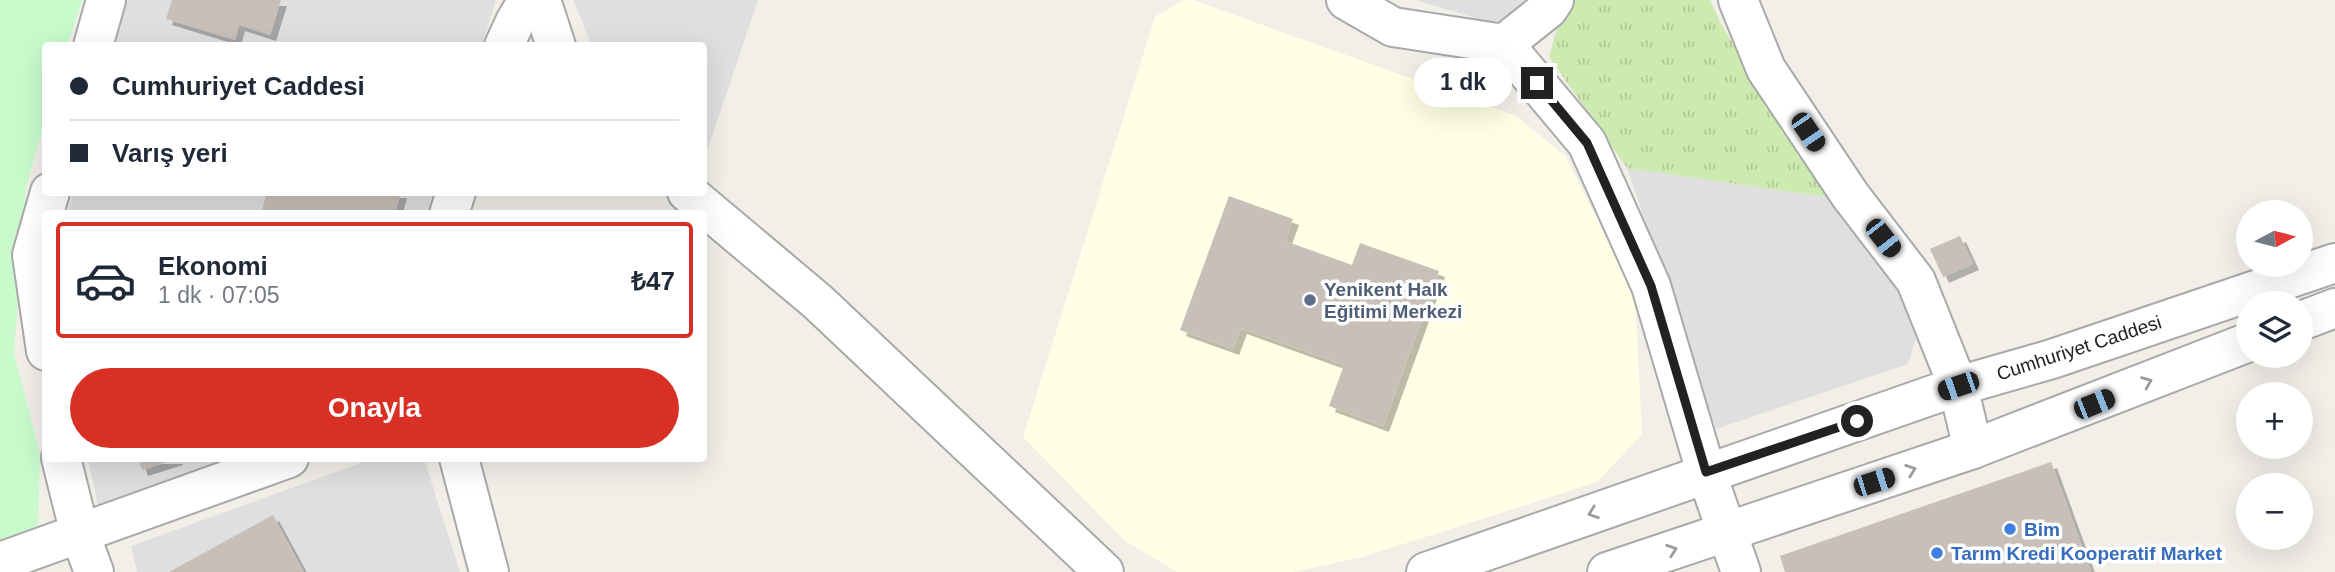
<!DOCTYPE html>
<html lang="tr">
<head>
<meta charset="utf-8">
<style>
	:root { --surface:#fff; --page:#f2f2f3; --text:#1f2937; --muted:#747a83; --line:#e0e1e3; --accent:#d93025 }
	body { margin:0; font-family:Helvetica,sans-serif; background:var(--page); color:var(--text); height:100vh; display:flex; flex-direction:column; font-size:26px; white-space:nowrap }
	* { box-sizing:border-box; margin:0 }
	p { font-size:23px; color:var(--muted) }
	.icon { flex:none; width:38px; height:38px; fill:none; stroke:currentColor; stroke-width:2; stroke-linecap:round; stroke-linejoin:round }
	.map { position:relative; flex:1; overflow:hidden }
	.drawer { position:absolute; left:42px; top:210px; width:665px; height:252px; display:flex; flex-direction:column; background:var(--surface); border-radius:7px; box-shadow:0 7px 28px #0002 }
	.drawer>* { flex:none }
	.guide { position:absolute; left:42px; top:42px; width:665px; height:154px; border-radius:7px; box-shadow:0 7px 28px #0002; display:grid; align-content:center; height:154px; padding:0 28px; background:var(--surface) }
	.needle { width:46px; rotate:83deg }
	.controls { position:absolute; left:2236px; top:200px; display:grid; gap:14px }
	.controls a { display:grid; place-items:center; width:77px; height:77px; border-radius:50%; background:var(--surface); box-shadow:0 7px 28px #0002; font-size:35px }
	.end { position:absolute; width:32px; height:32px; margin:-16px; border:9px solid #222; background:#fff; box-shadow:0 0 0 4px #fff }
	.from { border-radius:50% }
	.bubble { position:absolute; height:49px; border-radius:24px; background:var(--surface); box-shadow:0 7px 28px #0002; font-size:23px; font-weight:700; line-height:49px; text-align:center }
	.car { position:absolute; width:21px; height:42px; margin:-21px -10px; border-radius:9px; box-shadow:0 0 5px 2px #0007; background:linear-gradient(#222 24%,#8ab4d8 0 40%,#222 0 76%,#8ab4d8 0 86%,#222 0) }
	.guide b { display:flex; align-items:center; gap:24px; height:66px; font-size:26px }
	.guide b+b { border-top:2px solid var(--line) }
	.guide i { width:18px; height:18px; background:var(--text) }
	ul { padding:12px 0 0; list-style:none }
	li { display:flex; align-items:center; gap:21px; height:116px; margin:0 14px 10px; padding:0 14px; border:4px solid var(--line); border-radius:7px }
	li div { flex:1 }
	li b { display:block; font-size:26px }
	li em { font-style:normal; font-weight:700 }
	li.active { border-color:var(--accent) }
	li>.icon { width:63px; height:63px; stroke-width:1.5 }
	.button { display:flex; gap:14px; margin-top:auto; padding:14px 28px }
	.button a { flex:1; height:80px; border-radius:42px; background:var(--accent); color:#fff; font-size:28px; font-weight:700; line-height:80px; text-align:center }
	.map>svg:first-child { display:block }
	.residential { fill:#e0dfdf }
	.education { fill:#ffffe5 }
	.grass { fill:url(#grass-tufts) }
	.park { fill:#c8facc }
	.building { fill:#c7bfb8; filter:url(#shadow) }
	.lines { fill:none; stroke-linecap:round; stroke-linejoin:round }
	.minor-casing { stroke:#a9a9a9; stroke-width:42 }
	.minor { stroke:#fff; stroke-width:38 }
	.oneway { stroke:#9c9c9c }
	.route { stroke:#222; stroke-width:9 }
	.service-dot { fill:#5c6f8a; stroke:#fff; stroke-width:2.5 }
	.shop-dot { fill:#3f7fe0; stroke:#fff; stroke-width:2.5 }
	.labels { text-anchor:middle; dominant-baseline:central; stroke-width:7; stroke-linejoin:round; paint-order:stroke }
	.service-label { font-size:19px; font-weight:bold; fill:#4e5e75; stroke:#fff; text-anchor:start }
	.street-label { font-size:19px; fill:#222; stroke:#fff }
	.shop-label { font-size:19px; font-weight:bold; fill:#366cbe; stroke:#fff; text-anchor:start }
</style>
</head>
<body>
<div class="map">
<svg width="2335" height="572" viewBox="0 0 2335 572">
	<defs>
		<pattern id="grass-tufts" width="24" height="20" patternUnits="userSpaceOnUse" patternTransform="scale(1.75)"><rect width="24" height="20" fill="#cdebb0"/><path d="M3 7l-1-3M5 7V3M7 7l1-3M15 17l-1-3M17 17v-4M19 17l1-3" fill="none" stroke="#b0c997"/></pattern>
		<filter id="shadow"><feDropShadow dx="6" dy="6" stdDeviation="0" flood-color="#0004"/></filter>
	</defs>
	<rect width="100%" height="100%" fill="#f2efe9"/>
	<g class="residential">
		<path d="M127 0H496L482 45 112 46Z"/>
		<path d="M573 0H758L704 160V46L592 45Z"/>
		<path d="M1416 0H1534L1529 8 1492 23Z"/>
		<path d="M1627 168 1827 197 1888 267 1917 335 1908 364 1716 429Z"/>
		<path d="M73 193H437L430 213 68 214Z"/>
		<path d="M88 458 234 459 98 507Z"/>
		<path d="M372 459H424L460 572H137L131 546Z"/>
	</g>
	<path class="education" d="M1183 0H1193L1516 116 1566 157 1635 296 1642 434 1597 482 1363 557 1293 572H1177L1124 540 1023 437 1155 17Z"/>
	<path class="grass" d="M1575 0H1710L1721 24 1827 197 1627 168 1549 57 1557 28Z"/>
	<path class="park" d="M0 0H82L68 45 46 46 45 121 26 187 14 353 40 454 38 531 0 544Z"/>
	<g class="building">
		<path d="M172 0H281L270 35 239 25 235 40 166 19Z"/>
		<path d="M267 192H401L395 214H261Z"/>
		<path d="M1229 196 1293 219 1285 241 1352 265 1360 243 1439 271 1383 426 1329 406 1344 365 1241 328 1233 349 1180 330Z"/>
		<path d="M1960 236 1973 264 1943 277 1930 249Z"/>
		<path d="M138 458H177V459L142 470Z"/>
		<path d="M2051 462 2091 572H1785L1780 556Z"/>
		<path d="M273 515 304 572H169Z"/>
	</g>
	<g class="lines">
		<defs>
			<g id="minor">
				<path d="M541 0 556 46"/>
				<path d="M1346 0 1393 27 1504 44 1548 9 1554 0"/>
				<path d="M1738 0 1766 69 1850 195 1916 281 1958 386 1973 449"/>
				<path d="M1504 44 1587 143 1651 286 1706 472 1741 572"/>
				<path d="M93 46 106 0"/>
				<path d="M504 46 515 22 528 0"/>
				<path d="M687 192 818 302 1104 572"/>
				<path d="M449 214 456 192"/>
				<path d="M2301 321 2335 308"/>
				<path d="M46 351 32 255 50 192"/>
				<path d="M61 458 80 534 94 572"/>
				<path d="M459 458 489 572"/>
				<path d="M0 562 289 458"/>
				<path d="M1426 572 1958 386 2052 359 2335 263"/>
				<path d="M1607 572 1973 449 2249 342"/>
			</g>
		</defs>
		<use href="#minor" class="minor-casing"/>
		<use href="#minor" class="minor"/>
	</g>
	<defs><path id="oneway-chevron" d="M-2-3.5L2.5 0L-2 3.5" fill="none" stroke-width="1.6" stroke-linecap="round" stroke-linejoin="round" transform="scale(1.75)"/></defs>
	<g class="oneway">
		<use href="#oneway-chevron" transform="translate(2147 382) rotate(-22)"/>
		<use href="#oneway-chevron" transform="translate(1911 470) rotate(-19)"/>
		<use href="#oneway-chevron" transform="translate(1593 513) rotate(160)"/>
		<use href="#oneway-chevron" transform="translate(1672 550) rotate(-19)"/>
	</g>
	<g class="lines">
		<path class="route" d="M1537 83 1587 143 1651 286 1706 472 1857 421"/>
	</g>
	<circle class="service-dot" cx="1310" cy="300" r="7"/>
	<g class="shop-dot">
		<circle cx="2010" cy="529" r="7"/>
		<circle cx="1937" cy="553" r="7"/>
	</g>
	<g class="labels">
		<g class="service-label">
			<text x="1324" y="289">Yenikent Halk<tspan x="1324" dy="22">Eğitimi Merkezi</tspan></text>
		</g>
		<g class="street-label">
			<text transform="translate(2079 348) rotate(-18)">Cumhuriyet Caddesi</text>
		</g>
		<g class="shop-label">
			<text x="2024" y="529">Bim</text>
			<text x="1951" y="553">Tarım Kredi Kooperatif Market</text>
		</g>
	</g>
</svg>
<div class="controls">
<a><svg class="needle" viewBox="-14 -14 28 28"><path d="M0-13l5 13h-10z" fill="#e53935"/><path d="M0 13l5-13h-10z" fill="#747a83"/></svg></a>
<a><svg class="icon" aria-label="layers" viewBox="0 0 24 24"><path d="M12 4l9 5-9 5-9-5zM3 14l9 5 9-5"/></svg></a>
<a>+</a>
<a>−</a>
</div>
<i class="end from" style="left:1857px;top:421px"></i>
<i class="end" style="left:1537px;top:83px"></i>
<div class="bubble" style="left:1414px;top:58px;width:98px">1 dk</div>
<i class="car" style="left:1808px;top:132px;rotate:146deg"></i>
<i class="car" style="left:1883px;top:238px;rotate:142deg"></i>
<i class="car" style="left:1958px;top:386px;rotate:251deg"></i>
<i class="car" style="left:2094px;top:404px;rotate:68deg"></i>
<i class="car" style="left:1874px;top:482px;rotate:72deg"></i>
<div class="guide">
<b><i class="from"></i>Cumhuriyet Caddesi</b>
<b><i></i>Varış yeri</b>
</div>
<section class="drawer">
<ul>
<li class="active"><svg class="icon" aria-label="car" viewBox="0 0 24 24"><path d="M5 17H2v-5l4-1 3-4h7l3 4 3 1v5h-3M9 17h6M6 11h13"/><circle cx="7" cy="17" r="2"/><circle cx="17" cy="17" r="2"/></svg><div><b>Ekonomi</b><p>1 dk · 07:05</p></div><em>₺47</em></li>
</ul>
<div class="button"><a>Onayla</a></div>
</section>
</div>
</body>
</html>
